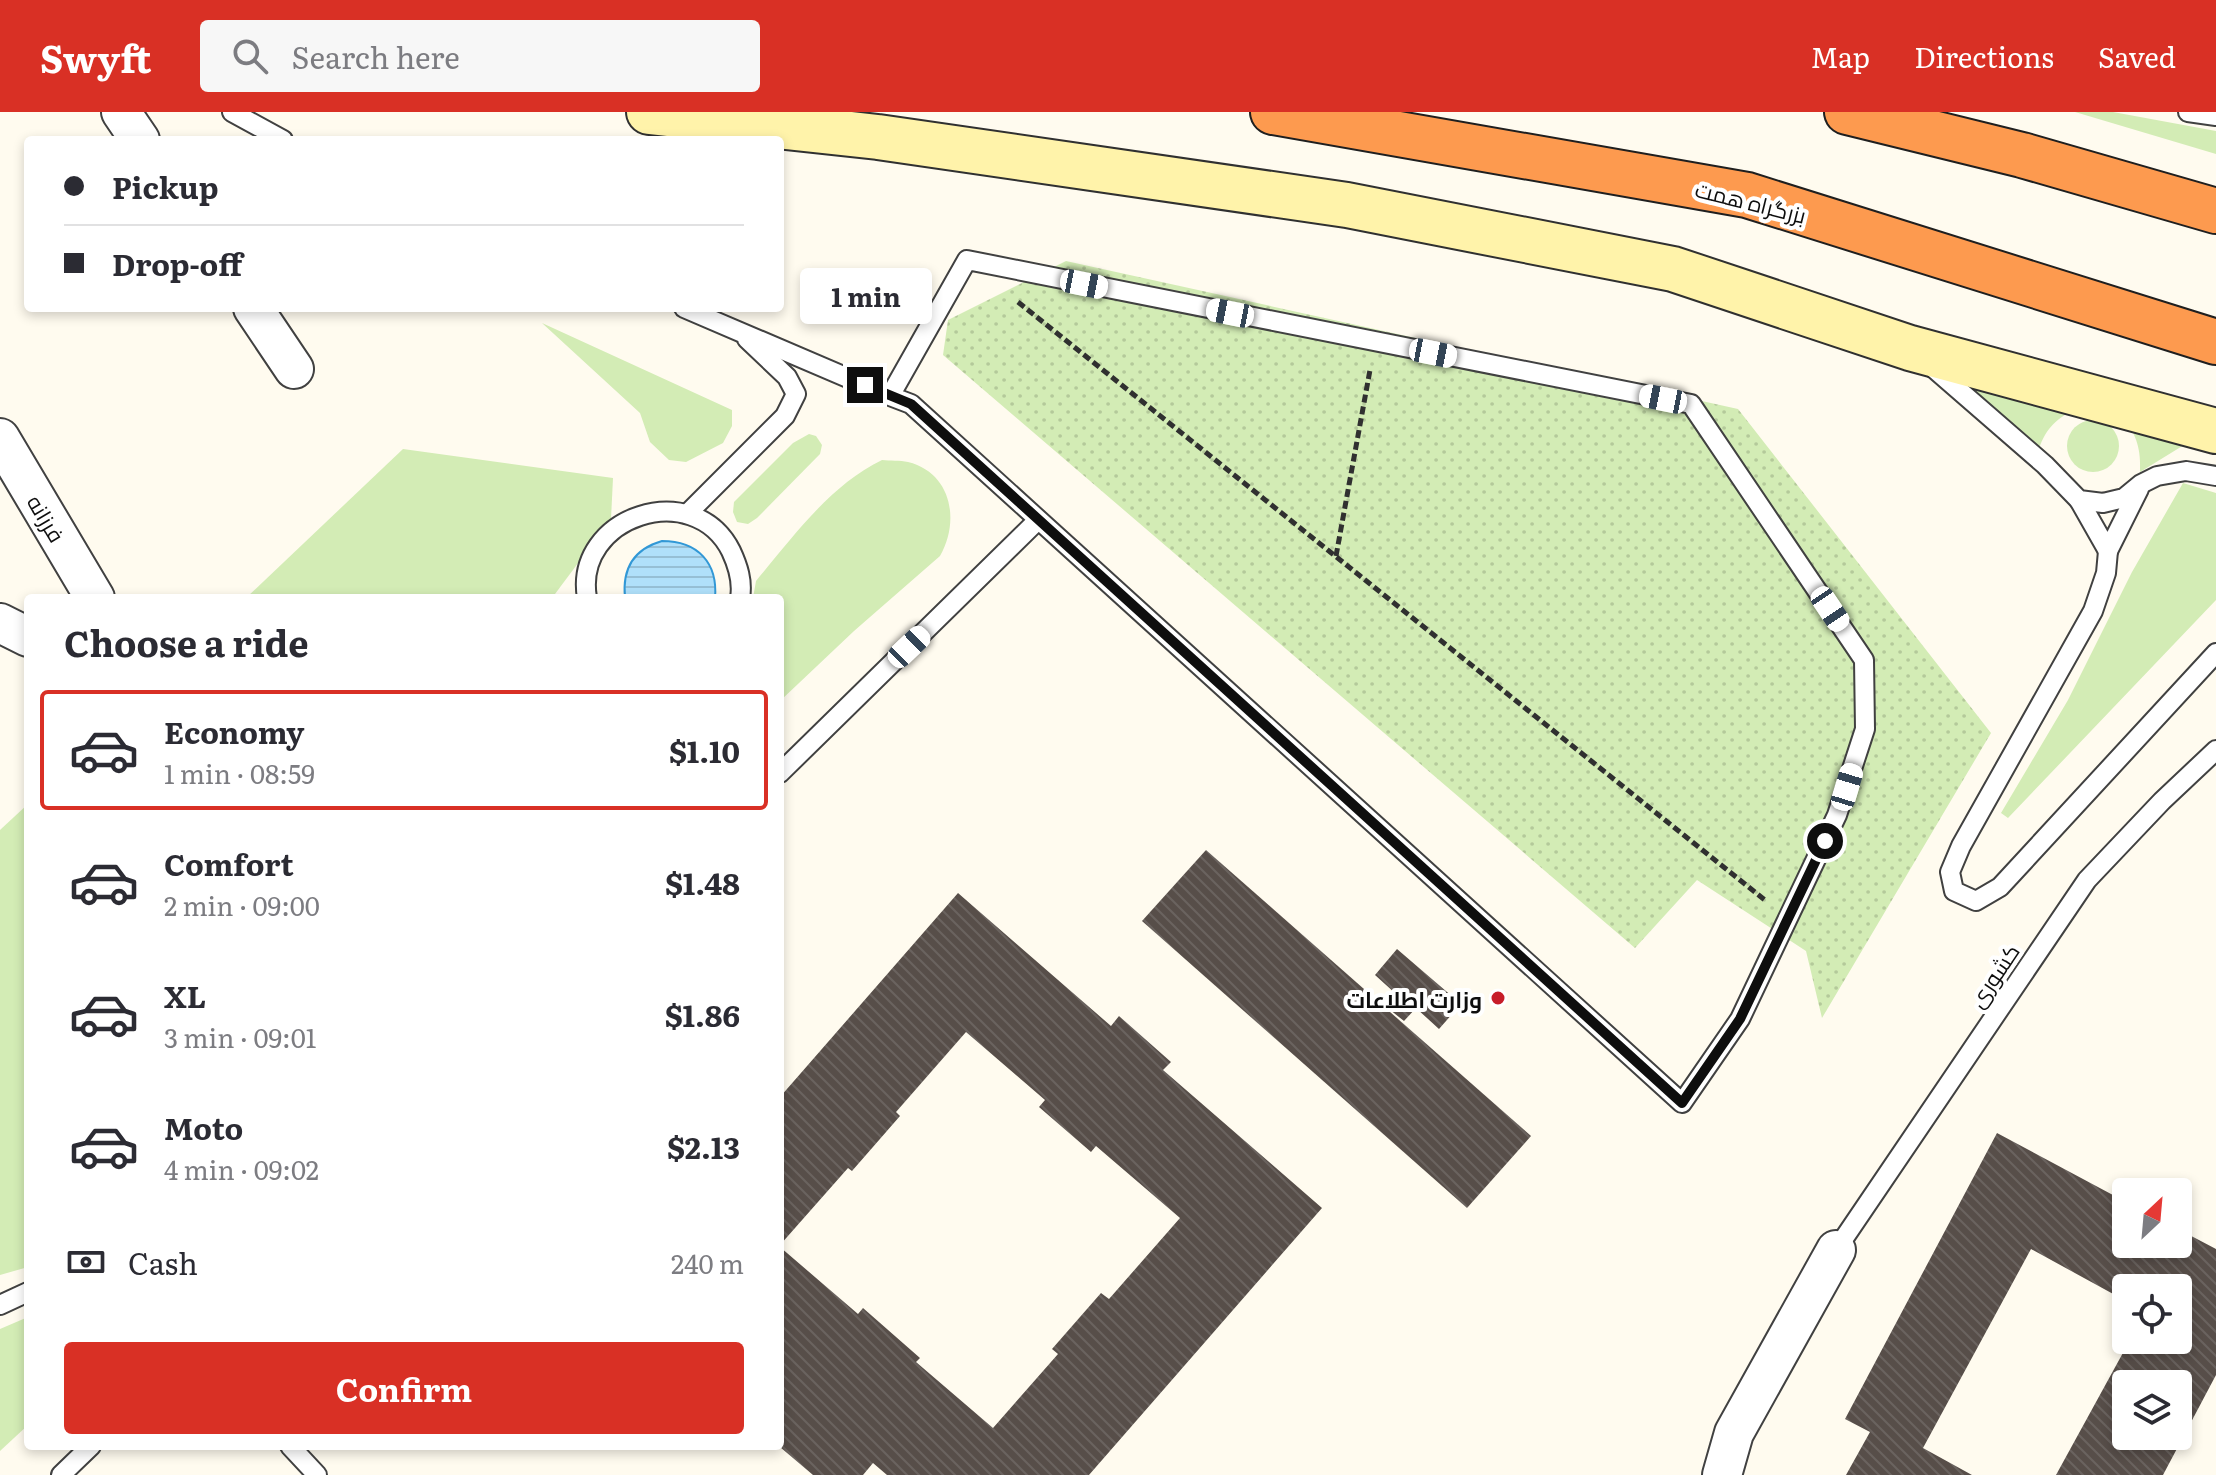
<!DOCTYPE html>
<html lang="en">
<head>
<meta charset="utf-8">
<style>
	:root { --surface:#fff; --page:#f7f7f7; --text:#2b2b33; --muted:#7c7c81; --line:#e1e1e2; --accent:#d93025 }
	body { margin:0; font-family:Literata,Cairo,serif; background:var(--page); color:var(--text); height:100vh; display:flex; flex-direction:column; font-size:30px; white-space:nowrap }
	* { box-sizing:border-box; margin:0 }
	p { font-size:26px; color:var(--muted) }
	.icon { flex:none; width:44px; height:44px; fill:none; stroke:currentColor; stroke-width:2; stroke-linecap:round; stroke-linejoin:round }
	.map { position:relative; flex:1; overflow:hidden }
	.panel { position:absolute; left:24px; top:482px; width:760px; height:856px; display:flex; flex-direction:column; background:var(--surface); border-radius:8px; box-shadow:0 4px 12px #0003 }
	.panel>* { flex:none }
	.guide { position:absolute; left:24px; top:24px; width:760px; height:176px; border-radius:8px; box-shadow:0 4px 12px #0003; display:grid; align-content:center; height:176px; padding:0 40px; background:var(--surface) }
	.needle { width:52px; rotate:26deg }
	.buttons { position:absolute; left:2112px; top:1066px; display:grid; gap:16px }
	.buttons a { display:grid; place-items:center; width:80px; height:80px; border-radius:8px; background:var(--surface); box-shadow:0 4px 12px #0003; font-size:40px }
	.end { position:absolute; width:36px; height:36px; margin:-18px; border:10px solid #0e0e0e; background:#fff; box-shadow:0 0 0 4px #fff }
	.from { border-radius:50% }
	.bubble { position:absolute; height:56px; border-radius:8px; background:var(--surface); box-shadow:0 4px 12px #0003; font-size:26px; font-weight:700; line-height:56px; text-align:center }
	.car { position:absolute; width:24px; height:48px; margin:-24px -12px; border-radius:10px; box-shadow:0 0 6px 2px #0007; background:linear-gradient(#fff 24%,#345 0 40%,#fff 0 76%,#345 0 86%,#fff 0) }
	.guide b { display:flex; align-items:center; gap:28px; height:76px; font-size:30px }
	.guide b+b { border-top:2px solid var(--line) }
	.guide i { width:20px; height:20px; background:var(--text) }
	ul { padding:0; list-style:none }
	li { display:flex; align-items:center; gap:24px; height:120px; margin:0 16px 12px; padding:0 24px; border:4px solid transparent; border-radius:8px }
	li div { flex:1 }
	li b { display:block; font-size:30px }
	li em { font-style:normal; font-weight:700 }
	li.current { border-color:var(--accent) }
	li>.icon { width:72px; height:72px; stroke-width:1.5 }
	h2 { padding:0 40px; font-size:36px; line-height:96px }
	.pay { display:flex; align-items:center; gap:20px; height:88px; padding:0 40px; font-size:30px }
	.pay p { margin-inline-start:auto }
	.action { display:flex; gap:16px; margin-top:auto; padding:16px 40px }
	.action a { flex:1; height:92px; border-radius:8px; background:var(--accent); color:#fff; font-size:32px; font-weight:700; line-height:92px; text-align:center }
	header { display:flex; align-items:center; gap:48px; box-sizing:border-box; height:112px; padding:0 40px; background:var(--accent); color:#fff }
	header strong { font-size:38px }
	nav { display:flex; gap:44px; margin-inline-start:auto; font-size:28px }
	.search { width:560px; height:72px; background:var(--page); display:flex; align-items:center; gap:20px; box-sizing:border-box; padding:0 28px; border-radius:8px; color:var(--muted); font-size:30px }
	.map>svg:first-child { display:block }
	.grass { fill:url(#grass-dots) }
	.garden { fill:#d3ecb5 }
	.water { fill:url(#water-rules); stroke:#3298d6; stroke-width:2 }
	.building { fill:url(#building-back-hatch); fill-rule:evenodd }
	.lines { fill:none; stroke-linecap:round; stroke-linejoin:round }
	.lane-casing { stroke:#414141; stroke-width:22 }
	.street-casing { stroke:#414141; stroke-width:42 }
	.secondary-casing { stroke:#303030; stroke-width:48 }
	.highway-casing { stroke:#1f1f1f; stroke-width:48 }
	.path { stroke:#303030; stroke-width:5; stroke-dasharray:8 4; stroke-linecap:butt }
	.lane { stroke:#fff; stroke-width:18 }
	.street { stroke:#fff; stroke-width:38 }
	.secondary { stroke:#fff3aa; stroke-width:44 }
	.highway { stroke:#fd9a4f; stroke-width:44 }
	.route { stroke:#0e0e0e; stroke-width:10 }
	.poi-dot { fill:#c71d29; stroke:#fff; stroke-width:3 }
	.labels { text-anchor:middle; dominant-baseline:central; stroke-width:8; stroke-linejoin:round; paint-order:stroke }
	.street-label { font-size:22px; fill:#0e0e0e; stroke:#fff }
	.poi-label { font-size:22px; font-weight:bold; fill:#0e0e0e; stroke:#fff; text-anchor:end }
</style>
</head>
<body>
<header>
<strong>Swyft</strong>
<div class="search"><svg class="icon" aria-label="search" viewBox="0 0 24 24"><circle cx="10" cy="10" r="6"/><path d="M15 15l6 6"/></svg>Search here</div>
<nav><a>Map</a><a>Directions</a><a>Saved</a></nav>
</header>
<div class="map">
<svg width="2216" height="1363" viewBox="0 0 2216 1363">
	<defs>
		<pattern id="grass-dots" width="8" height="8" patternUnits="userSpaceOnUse" patternTransform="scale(2)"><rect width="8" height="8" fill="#d3ecb5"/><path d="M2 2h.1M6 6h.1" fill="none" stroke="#b4c99a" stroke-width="1.8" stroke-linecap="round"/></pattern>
		<pattern id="water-rules" width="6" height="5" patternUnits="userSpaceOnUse" patternTransform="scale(2)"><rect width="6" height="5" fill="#b0e0fa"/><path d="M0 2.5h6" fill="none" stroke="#96bfd5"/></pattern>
		<pattern id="building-back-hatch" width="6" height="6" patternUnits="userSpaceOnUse" patternTransform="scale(2)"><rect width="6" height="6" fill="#574e49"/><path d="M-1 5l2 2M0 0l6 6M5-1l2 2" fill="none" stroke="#6a635f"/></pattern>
	</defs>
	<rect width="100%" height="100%" fill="#fffbef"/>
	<path class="grass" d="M1066 149 1738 297 1991 621 1822 906 1806 839 1697 768 1635 836 943 243 948 208Z"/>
	<g class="garden">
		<path d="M2075 0H2113L2216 19V42Z"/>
		<path d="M542 211 732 298V314L723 331 686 350 669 348 650 330 640 301Z"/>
		<path d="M1948 259 2077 296C2058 306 2046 315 2039 337Z"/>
		<path d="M2124 306 2197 325 2140 360C2141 338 2137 324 2124 306Z"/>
		<circle cx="2093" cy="334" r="26"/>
		<path d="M809 322 816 324 822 333 820 342 757 406 748 412 737 410 733 400 734 390 793 331Z"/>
		<path d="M403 337 613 366 611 407 552 486H246Z"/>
		<path d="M882 348C890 349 900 348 908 350 952 361 960 409 940 444L854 519 780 589V486H753L756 469C792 426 830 373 882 348Z"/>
		<path d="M2183 371 2216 381V488L2008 706 2001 701 2068 588 2132 460Z"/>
		<path d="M28 692V1155L0 1163V718Z"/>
		<path d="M28 1205V1313L0 1339V1217Z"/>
	</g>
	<path class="water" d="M662 429C698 429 718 451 715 486H625C622 457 634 437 662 429Z"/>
	<g class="building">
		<path d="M1206 738 1531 1024 1467 1096 1142 809Z"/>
		<path d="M958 781 1111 914 1119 904 1171 950 1163 958 1322 1096 1089 1363H887L873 1351 863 1363H813L780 1335V1135L858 1202 863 1196 920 1246 916 1250 993 1316 1058 1242 1052 1237 1101 1181 1109 1187 1180 1106 1096 1034 1091 1040 1039 995 1045 988 966 920 896 1000 900 1004 852 1059 848 1056 780 1133V985Z"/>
		<path d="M1397 837 1461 892 1439 917 1416 896 1404 909 1385 894 1396 882 1375 863Z"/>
		<path d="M1997 1021 2126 1090V1132H2178V1117L2216 1137V1263L2163 1363H2056L2130 1228H2178V1176H2126V1189L2031 1137 1923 1336 1972 1363H1846L1870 1320 1845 1307ZM2126 1272H2178V1324H2126Z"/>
	</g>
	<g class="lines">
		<defs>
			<g id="lane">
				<path d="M232 0 283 28"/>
				<path d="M2188 0 2216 4"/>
				<path d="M684 196 890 284 911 292 1682 991 1740 907 1837 703 1865 617 1864 548 1691 292 967 148 890 284"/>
				<path d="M1931 254 2045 353 2079 388 2103 391 2124 386 2141 372 2157 364 2186 359 2216 364"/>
				<path d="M2079 388 2108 439 2139 377"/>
				<path d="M687 402 785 304 796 282 787 265 747 227"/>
				<path d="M2108 439 2106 461 2093 499 1961 734 1950 760 1954 779 1976 789 2000 775 2216 541"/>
				<path d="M587 486C573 404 694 365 731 439 738 454 743 469 740 486"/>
				<path d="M780 661 1038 408"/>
				<path d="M1836 1138 2087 768 2162 689 2216 638"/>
				<path d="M0 1193 28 1180"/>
				<path d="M290 1334 317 1363"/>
				<path d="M61 1363 91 1334"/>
			</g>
			<g id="street">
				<path d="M121 0 140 28"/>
				<path d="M253 196 294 257"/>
				<path d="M0 326 95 486"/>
				<path d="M0 511 28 525"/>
				<path d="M1722 1363 1734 1321 1836 1138"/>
			</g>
			<path id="secondary" d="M649 0 878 25 1347 93 1673 157 1910 236 2216 319"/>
			<g id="highway">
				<path d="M1273 0 1747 83 2216 230"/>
				<path d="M1847 0 2022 43 2216 99"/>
			</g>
		</defs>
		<use href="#lane" class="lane-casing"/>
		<use href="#street" class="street-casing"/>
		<use href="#secondary" class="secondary-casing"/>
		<use href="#highway" class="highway-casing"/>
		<g class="path">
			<path d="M1018 190 1766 789"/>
			<path d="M1336 444 1370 258"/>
		</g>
		<use href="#lane" class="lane"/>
		<use href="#street" class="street"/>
		<use href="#secondary" class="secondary"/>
		<use href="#highway" class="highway"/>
	</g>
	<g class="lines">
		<path class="route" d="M865 273 911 292 1682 991 1740 907 1825 729"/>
	</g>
	<circle class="poi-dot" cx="1498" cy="886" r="8"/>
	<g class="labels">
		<g class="street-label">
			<text transform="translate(1751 89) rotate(14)">بزرگراه همت</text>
			<text transform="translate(47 406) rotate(59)">فرزانه</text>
			<text transform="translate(1993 863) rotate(-56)">کشوری</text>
		</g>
		<g class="poi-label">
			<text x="1482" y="886">وزارت اطلاعات</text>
		</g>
	</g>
</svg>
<div class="buttons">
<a><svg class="needle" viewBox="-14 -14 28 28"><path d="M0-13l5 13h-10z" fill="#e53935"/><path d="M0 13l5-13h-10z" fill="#7c7c81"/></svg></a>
<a><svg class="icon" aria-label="locate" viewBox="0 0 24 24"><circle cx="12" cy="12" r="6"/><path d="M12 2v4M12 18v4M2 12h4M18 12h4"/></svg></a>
<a><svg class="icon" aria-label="layers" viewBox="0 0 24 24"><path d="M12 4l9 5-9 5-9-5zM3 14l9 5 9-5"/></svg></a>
</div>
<i class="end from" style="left:1825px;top:729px"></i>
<i class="end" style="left:865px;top:273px"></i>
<div class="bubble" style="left:800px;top:156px;width:132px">1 min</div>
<i class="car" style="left:1084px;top:172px;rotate:101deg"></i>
<i class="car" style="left:1230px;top:201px;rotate:281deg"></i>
<i class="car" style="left:1433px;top:241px;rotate:101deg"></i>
<i class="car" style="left:1663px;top:287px;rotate:281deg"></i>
<i class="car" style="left:1830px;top:497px;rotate:146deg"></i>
<i class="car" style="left:909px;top:535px;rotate:46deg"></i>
<i class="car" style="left:1847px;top:675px;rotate:17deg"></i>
<div class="guide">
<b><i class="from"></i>Pickup</b>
<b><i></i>Drop-off</b>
</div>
<section class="panel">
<h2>Choose a ride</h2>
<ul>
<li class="current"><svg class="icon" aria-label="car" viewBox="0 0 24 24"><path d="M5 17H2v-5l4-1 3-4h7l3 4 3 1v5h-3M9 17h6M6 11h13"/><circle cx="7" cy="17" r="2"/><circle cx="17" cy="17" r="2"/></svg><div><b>Economy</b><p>1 min · 08:59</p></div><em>$1.10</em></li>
<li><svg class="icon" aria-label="car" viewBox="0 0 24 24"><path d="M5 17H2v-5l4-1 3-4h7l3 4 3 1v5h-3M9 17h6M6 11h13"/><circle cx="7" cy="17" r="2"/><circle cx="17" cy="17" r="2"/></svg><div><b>Comfort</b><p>2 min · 09:00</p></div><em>$1.48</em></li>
<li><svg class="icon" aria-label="car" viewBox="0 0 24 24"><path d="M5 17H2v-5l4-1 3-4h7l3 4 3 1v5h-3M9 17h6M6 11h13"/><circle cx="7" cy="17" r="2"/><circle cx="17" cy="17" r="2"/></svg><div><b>XL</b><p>3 min · 09:01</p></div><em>$1.86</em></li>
<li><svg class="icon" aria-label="car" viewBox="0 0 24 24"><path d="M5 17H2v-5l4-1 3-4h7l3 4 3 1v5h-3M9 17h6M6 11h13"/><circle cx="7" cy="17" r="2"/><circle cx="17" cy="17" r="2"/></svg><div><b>Moto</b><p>4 min · 09:02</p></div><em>$2.13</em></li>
</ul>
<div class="pay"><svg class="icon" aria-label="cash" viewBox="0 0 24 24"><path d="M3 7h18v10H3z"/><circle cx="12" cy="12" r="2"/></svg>Cash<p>240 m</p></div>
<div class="action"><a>Confirm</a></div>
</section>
</div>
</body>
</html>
